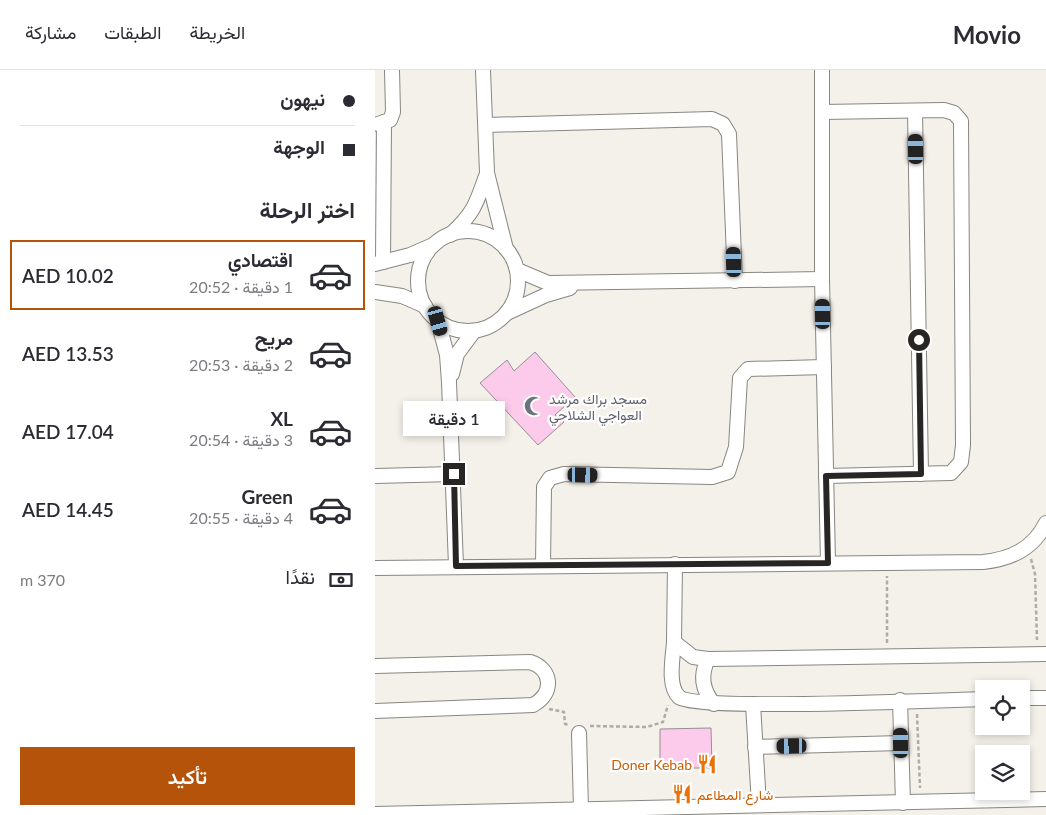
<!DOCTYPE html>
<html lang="ar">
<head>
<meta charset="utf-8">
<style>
	:root { --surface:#fff; --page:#f2f2f3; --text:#2b2b33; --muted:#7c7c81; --line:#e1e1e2; --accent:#b45309 }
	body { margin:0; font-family:Lato,Vazirmatn,sans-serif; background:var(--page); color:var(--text); direction:rtl; height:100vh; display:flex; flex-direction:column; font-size:19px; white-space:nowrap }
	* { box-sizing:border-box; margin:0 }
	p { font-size:16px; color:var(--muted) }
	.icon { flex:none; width:28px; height:28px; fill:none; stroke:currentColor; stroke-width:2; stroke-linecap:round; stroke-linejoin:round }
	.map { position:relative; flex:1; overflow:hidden; direction:ltr }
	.details { display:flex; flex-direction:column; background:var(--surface); width:375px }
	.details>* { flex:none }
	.guide { display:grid; align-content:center; height:110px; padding:0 20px; background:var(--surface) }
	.fabs { position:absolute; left:600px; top:610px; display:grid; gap:10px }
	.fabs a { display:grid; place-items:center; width:55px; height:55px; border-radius:0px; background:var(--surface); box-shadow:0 2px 8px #0003; font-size:25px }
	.end { position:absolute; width:22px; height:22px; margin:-11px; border:6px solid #282624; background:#fff; box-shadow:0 0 0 2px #fff }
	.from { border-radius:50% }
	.bubble { position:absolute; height:35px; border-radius:0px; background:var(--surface); box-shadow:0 2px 8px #0003; font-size:16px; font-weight:600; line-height:35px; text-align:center; direction:rtl }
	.car { position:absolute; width:15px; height:30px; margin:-15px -8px; border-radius:6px; box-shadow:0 0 4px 1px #0007; background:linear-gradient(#222 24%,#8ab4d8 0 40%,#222 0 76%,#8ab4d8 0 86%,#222 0) }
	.guide b { display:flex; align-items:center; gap:18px; height:48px; font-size:19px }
	.guide b+b { border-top:1px solid var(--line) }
	.guide i { width:12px; height:12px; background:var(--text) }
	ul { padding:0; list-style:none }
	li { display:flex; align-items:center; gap:15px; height:70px; margin:0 10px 8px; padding:0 10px; border:2px solid transparent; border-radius:0px }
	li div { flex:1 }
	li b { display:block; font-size:19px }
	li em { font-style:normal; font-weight:600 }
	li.selected { border-color:var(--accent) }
	li>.icon { width:45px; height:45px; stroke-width:1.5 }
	h2 { padding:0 20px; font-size:22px; line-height:60px }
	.pay { display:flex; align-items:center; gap:12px; height:55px; padding:0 20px; font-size:19px }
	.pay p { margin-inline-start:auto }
	.cta { display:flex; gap:10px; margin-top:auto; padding:10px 20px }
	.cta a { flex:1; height:58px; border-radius:0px; background:var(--accent); color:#fff; font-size:20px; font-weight:600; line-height:58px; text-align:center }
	header { display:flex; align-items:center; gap:30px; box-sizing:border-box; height:70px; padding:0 25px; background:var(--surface); border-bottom:1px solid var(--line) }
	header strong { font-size:24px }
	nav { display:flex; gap:28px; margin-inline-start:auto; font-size:18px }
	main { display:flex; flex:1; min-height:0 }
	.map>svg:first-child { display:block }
	.building { fill:#fccaea; stroke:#968f93 }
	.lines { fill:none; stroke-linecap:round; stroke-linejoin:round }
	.minor-casing { stroke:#898681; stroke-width:16 }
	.path { stroke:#afaba7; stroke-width:2.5; stroke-dasharray:4 2.5; stroke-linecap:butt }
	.minor { stroke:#fff; stroke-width:14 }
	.route { stroke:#282624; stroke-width:6 }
	.labels { text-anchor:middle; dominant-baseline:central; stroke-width:4.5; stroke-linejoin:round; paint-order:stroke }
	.worship-label { font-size:14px; fill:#5b616d; stroke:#fffefd; text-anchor:start }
	.food-label { font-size:14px; fill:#c56008; stroke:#fffefd; text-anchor:end }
</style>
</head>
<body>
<header>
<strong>Movio</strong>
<nav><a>الخريطة</a><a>الطبقات</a><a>مشاركة</a></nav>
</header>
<main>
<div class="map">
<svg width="671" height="745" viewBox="0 0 671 745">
	<rect width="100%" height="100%" fill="#f4f0ea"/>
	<g class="building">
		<path d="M160 282 200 327 180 345 189 352 163 375 105 313 132 290 139 301Z"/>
		<path d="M336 658 337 698H285V659Z"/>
	</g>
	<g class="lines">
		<defs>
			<g id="minor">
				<path d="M108 0 112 103 131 179"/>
				<path d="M447 0V209L453 493"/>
				<path d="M540 41 546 404"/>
				<path d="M447 42 569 40 579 43 586 51 588 375 586 392 576 403 451 406"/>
				<path d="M3 54 15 50 18 42 17 0"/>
				<path d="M111 55 337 49 348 54 354 64 360 211"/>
				<circle cx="93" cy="211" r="50"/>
				<path d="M75 165C98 144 101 135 111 106"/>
				<path d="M8 192 9 52"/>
				<path d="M0 194 35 185 58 175"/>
				<path d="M142 200 173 213 447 209"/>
				<path d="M0 222 27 226 50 236"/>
				<path d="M132 243 171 225 195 218"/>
				<path d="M63 251 72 285 74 312 81 496"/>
				<path d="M77 304 82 284 99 261"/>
				<path d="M0 406 79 404"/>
				<path d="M168 496 169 417 175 408 189 404 337 407 353 402 361 377 365 308 373 299 449 297"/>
				<path d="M0 498 608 492C636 489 658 479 671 453"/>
				<path d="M299 572 300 494"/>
				<path d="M333 589C325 605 327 620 339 634"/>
				<path d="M0 596 155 592C178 599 179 624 158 635L0 641"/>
				<path d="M646 628H671"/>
				<path d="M609 629C569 630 321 641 304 627 292 616 298 587 299 572L318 587 333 589 671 584"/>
				<path d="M525 630 528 733"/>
				<path d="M378 634 384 735"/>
				<path d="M204 663 206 739"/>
				<path d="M380 677 526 673"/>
				<path d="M0 744 671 729"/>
			</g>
		</defs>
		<use href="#minor" class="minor-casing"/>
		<g class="path">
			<path d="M656 489 660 504 662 570"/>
			<path d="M512 573V506"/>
			<path d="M174 639 189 642 190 654 194 655"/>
			<path d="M542 644 545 718"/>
			<path d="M215 656 272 657 288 652 293 635"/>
		</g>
		<use href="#minor" class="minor"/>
	</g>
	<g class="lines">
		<path class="route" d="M79 404 81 496 453 493 451 406 546 404 544 270"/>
	</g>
	<defs>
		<symbol id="mosque-bare" viewBox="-9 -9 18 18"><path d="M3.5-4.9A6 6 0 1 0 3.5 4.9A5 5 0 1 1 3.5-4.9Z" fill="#6b7280" stroke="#fffefd" stroke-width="2.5" paint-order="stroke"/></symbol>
		<symbol id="restaurant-bare" viewBox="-9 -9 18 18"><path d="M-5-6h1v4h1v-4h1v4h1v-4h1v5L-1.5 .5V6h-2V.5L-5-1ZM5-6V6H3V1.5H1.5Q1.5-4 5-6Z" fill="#e8710a" stroke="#fffefd" stroke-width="2.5" paint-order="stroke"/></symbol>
	</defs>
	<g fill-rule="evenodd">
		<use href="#mosque-bare" x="145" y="322" width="28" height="28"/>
		<use href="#restaurant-bare" x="318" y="680" width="28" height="28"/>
		<use href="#restaurant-bare" x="293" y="710" width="28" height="28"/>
	</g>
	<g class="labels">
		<g class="worship-label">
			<text x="174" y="328">مسجد براك مرشد<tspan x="174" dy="16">العواجي الشلاحي</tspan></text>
		</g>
		<g class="food-label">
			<text x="317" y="694">Doner Kebab</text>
			<text x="322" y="724" text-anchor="start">شارع المطاعم</text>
		</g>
	</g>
</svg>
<div class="fabs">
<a><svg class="icon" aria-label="locate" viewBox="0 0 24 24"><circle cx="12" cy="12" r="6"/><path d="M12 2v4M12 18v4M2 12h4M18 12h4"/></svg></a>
<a><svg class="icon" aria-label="layers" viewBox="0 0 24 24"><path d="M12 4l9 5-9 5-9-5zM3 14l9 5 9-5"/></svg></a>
</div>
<i class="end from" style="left:544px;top:270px"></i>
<i class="end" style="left:79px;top:404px"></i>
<div class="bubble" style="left:28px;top:331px;width:102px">1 دقيقة</div>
<i class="car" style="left:541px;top:79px;rotate:359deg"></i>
<i class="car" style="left:359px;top:192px;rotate:358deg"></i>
<i class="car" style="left:448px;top:244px;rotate:359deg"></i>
<i class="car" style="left:63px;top:251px;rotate:164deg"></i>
<i class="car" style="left:208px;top:405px;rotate:91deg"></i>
<i class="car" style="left:526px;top:673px;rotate:359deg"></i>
<i class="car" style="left:417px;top:676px;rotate:269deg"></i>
</div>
<section class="details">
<div class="guide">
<b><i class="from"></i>نيهون</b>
<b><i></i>الوجهة</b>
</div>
<h2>اختر الرحلة</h2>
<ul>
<li class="selected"><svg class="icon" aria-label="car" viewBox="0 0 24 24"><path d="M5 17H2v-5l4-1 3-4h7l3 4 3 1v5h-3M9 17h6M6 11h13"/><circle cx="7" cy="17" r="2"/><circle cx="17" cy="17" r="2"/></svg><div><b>اقتصادي</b><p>1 دقيقة · 20:52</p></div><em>AED 10.02</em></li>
<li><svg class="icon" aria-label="car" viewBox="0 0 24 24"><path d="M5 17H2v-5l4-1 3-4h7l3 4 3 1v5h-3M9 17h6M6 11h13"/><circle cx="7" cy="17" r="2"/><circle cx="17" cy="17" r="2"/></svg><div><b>مريح</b><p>2 دقيقة · 20:53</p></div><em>AED 13.53</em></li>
<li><svg class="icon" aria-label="car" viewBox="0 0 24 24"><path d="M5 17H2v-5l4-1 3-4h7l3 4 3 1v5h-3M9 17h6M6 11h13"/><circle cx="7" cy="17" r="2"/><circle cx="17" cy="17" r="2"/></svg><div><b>XL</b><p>3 دقيقة · 20:54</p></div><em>AED 17.04</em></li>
<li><svg class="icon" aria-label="car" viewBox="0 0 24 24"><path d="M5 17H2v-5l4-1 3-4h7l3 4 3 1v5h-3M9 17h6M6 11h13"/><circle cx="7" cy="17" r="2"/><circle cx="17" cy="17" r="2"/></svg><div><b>Green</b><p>4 دقيقة · 20:55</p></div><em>AED 14.45</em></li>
</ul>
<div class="pay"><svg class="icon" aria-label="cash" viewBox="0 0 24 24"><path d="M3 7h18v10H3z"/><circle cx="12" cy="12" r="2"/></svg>نقدًا<p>370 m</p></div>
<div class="cta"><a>تأكيد</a></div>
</section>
</main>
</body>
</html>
